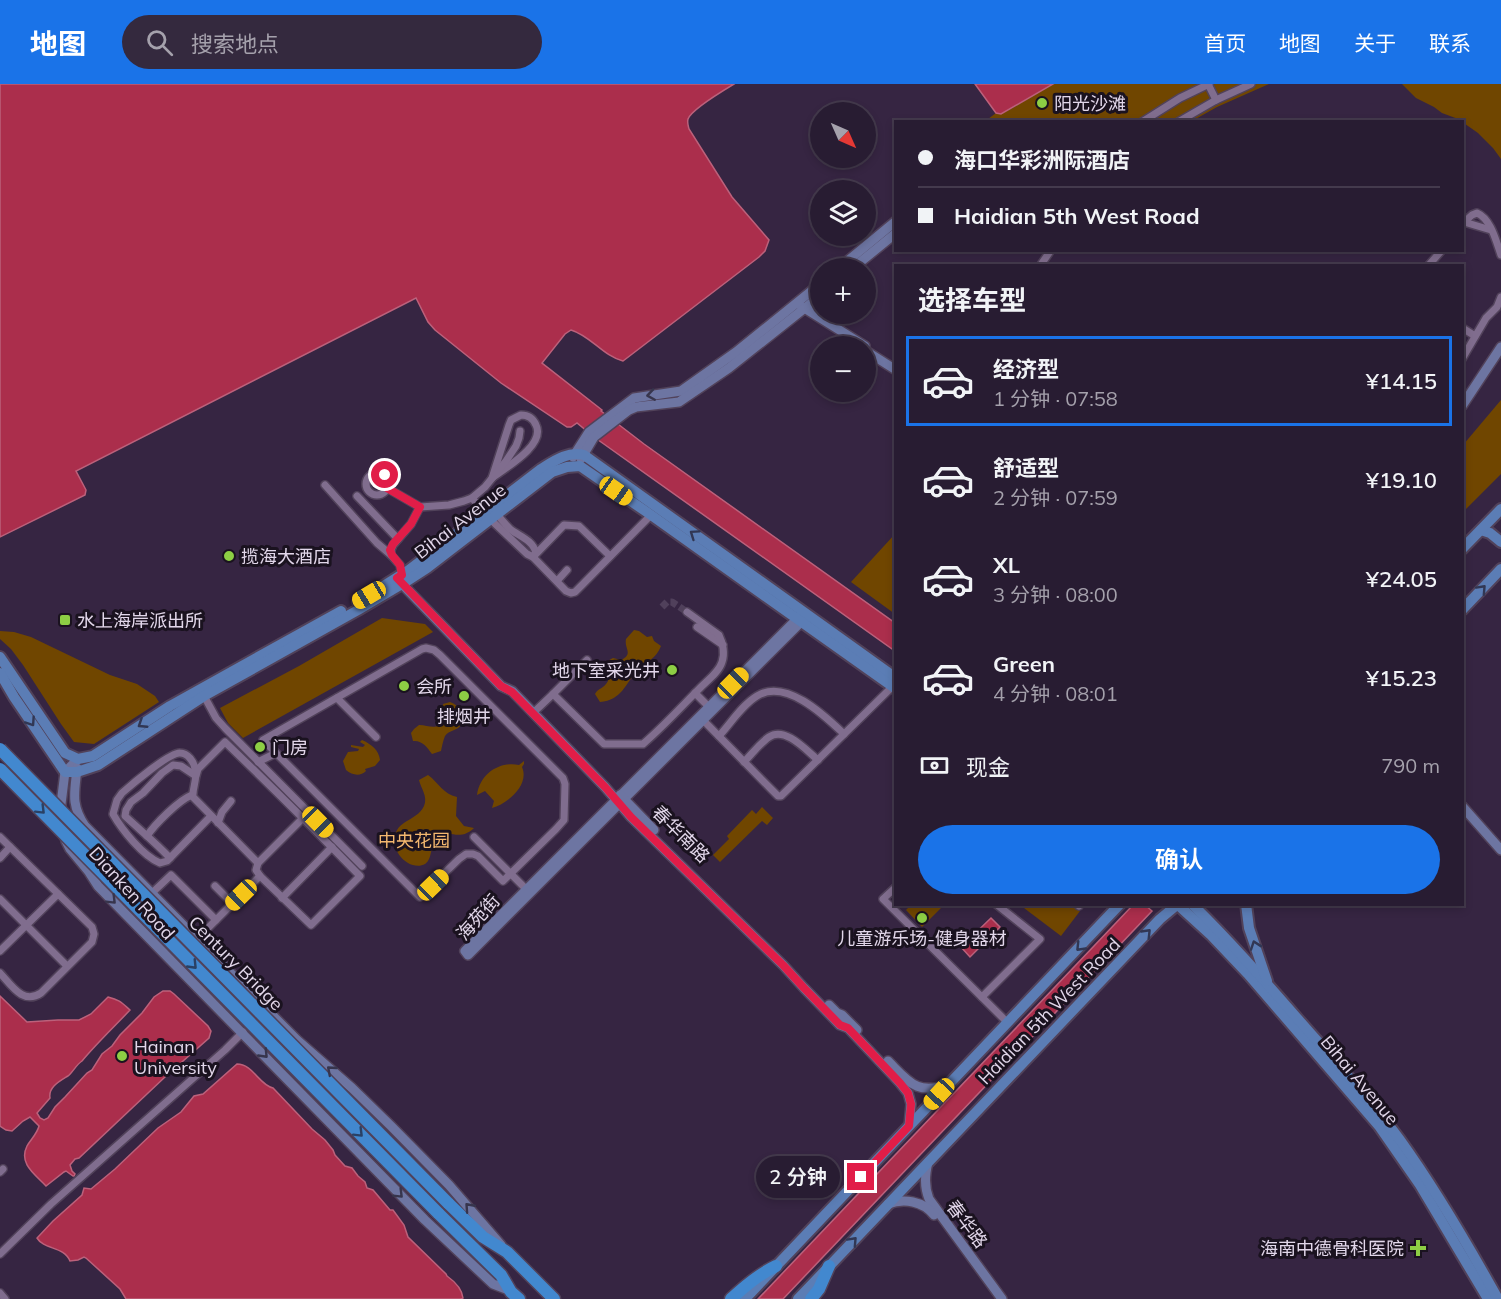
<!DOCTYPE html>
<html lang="zh">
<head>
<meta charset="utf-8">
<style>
	:root { --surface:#281c32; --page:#34293e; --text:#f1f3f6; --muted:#a5a1ac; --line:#443a4d; --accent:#1a73e8 }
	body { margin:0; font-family:Mulish,"Noto Sans SC",sans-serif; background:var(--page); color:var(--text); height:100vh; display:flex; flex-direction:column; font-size:22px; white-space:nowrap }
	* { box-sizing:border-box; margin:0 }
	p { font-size:20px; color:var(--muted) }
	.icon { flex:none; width:33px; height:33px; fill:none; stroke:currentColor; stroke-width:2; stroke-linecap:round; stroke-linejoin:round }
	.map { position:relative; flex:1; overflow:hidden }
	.sheet { position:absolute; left:894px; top:180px; width:570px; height:642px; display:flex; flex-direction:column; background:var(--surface); border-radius:0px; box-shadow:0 3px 9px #0003,0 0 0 2px var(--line) }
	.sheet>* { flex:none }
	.top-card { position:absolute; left:894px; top:36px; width:570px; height:132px; border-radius:0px; box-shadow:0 3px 9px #0003,0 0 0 2px var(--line); display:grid; align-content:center; height:132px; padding:0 24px; background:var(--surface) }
	.needle { width:39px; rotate:135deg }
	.buttons { position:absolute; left:810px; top:18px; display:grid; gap:12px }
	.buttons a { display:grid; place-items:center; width:66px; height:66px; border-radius:50%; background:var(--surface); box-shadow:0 3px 9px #0003,0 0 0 2px var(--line); font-size:30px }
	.end { position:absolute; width:27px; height:27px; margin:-14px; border:8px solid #e11d48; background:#fff; box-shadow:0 0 0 3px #fff }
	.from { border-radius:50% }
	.bubble { position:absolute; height:42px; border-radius:21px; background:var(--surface); box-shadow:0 3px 9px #0003,0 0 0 2px var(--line); font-size:20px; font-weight:600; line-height:42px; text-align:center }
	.car { position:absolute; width:18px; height:36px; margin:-18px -9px; border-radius:8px; box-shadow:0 0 4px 2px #0007; background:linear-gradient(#f5c518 24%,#345 0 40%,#f5c518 0 76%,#345 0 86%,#f5c518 0) }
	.top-card b { display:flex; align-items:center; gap:21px; height:57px; font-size:22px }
	.top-card b+b { border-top:2px solid var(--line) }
	.top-card i { width:15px; height:15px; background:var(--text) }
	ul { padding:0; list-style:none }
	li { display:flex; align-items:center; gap:18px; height:90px; margin:0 12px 9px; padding:0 12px; border:3px solid transparent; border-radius:0px }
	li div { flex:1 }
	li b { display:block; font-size:22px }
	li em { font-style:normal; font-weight:600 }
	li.current { border-color:var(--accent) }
	li>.icon { width:54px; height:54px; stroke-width:1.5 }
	h2 { padding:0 24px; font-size:27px; line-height:72px }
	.pay { display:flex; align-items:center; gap:15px; height:66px; padding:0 24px; font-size:22px }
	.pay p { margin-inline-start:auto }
	.action { display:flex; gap:12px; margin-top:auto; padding:12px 24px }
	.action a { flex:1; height:69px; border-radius:36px; background:var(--accent); color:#fff; font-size:24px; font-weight:600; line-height:69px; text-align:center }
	header { display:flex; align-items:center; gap:36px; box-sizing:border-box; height:84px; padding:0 30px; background:var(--accent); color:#fff }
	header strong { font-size:28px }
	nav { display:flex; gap:33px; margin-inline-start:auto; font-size:21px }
	.search { width:420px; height:54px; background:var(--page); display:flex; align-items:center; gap:15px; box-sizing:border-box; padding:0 21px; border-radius:33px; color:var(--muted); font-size:22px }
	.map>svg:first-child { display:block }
	.green { fill:#704600 }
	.water { fill:#ab2e4c; stroke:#bc617b; stroke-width:1.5 }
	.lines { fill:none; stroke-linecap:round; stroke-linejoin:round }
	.street-tunnel { stroke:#50405b; stroke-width:7; stroke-dasharray:7 3.5; stroke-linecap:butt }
	.street-casing { stroke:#51425a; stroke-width:10 }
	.secondary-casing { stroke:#51425a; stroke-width:12 }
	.primary-casing { stroke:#51425a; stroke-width:14 }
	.highway-casing { stroke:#51425a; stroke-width:15 }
	.street { stroke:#806d8e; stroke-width:7 }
	.secondary { stroke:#6d75a2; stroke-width:9 }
	.primary { stroke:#5b7db5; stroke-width:10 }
	.highway { stroke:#4288cf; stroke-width:12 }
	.highway-bridge-casing { stroke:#51425a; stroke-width:15; stroke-linecap:butt }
	.highway-bridge { stroke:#4288cf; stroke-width:12 }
	.oneway { stroke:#37354d }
	.oneway2 { stroke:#313754 }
	.oneway3 { stroke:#2a4165 }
	.route { stroke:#e11d48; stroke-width:8 }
	.poi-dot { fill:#8dce44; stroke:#1a121f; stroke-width:2 }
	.labels { text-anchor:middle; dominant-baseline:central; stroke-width:6; stroke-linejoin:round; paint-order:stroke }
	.poi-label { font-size:18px; fill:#e2d7ea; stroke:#1a121f; text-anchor:start }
	.street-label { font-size:18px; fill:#e2d7ea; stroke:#1a121f }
	.park-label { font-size:18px; fill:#f4b86f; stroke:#1a121f }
</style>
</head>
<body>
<header>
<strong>地图</strong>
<div class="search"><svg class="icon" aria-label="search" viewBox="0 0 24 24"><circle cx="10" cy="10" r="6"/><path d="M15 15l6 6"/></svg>搜索地点</div>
<nav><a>首页</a><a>地图</a><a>关于</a><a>联系</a></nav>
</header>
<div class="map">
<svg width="1501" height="1215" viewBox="0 0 1501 1215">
	<rect width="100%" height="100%" fill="#362542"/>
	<g class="green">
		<path d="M1053 0H1269L1217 23 1192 37 990 38 988 35 996 29 1001 30 1009 26Z"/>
		<path d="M1402 0H1501V75L1493 64 1478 49 1458 35 1442 29 1434 23 1416 14Z"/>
		<path d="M1501 316V390L1463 428V361Z"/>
		<path d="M895 450V530L851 498Z"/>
		<path d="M382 534 425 540 433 548 243 654 228 639 220 624 299 582Z"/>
		<path d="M634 546 639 547 647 553 652 552 654 557 661 562C656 575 646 578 637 587 625 600 622 616 600 618L595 610C598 604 604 605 608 597 607 586 599 581 613 574L621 576C634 570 624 565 626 555Z"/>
		<path d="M0 547 14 548 31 553 110 591 137 600 155 612 159 618 94 660 74 658 61 640 23 581 11 565 0 555Z"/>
		<path d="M450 618C459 621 468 631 461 641 457 647 449 646 445 652 443 657 442 662 441 667L432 670C427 663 422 656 413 657L411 649 414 645 419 641C429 641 436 647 443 637L442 625 443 620Z"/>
		<path d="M362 656C371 660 379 666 380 676L375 682 365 685 366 687C360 693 352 691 346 686L343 677 348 668 358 667 359 665 351 663V661L363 663 365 661 360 658Z"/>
		<path d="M524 677V680L522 683C530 701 507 720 492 724L494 717 485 707 477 711C480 690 499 677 519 681Z"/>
		<path d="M428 691C439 699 443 710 457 713L456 732 464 742 474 744C459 758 451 745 440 752 428 760 434 774 425 780 420 783 413 782 408 779 401 775 396 768 395 760 392 735 416 739 424 722 428 712 421 705 419 696Z"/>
		<path d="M762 723 773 734 767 741 762 737 720 778 713 771 729 755 727 752 752 726 756 730Z"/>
		<path d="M912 820H944V821L922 843 906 826Z"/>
		<path d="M1020 821H1071L1080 827 1061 852Z"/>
	</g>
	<g class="water">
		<path d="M0 0H734C724 6 691 26 688 35 687 39 688 41 689 45L732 113 769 156 765 167 759 173 623 277C603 272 591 252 571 246L565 250 542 279 602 326 601 327 644 360 895 539V567L594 353 577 339 571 343H567L501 299 435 246 428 238 416 214 76 387 86 406 85 411 0 453Z"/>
		<path d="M975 0H1053L1001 30 996 29Z"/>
		<path d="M1133 821H1145L1152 827 783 1215H758Z"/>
		<path d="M991 834 1000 843 970 873 961 863Z"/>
		<path d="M163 907H170L174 910 208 942 211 947 209 954 165 993 79 1074 75 1075 70 1081 72 1087 75 1090 74 1092H73L66 1087 64 1088 46 1102C36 1091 18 1080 27 1062 31 1055 37 1050 39 1042L30 1033 23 1037 12 1047 6 1046 0 1042V912L27 938 58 936H79L91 930 108 913C120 916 122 919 130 926 114 943 97 959 82 977 76 981 73 988 68 992 60 997 48 1003 50 1014L37 1029 40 1034 44 1036 48 1034 55 1023 65 1013 87 989 92 986 102 970 112 962 120 951 142 929 154 913Z"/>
		<path d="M237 980C253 980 259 1001 273 1004L312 1045 325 1056 333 1066 335 1071 345 1082 352 1084 358 1092 365 1098 367 1104 373 1106 390 1126H393L404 1141 408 1153 446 1190 447 1192C454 1197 462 1204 463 1214L461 1215H126L120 1205 86 1174 84 1173 78 1176 70 1177C64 1162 44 1166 37 1154L53 1137 82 1111 84 1104 91 1105 115 1085 158 1044 181 1028 194 1012 203 1010Z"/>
	</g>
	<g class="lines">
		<path class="street-tunnel" d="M662 523 667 518H672L687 528"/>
		<defs>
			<g id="street">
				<path d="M1208 0 1216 16"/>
				<path d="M1142 38 1180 14 1209 0"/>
				<path d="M1178 38 1216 16 1251 0"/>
				<path d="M1464 138 1491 146"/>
				<path d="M1462 140 1472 131 1477 129C1491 135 1496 157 1501 171"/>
				<path d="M1040 182 1051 166"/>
				<path d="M1428 182 1442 166"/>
				<path d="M1462 247 1464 245 1475 252"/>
				<path d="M1462 275 1486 234 1497 223 1501 213"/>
				<path d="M521 331C528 331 533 334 536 341 546 361 505 384 492 394L509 341 511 336Z"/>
				<circle cx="377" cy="400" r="11"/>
				<path d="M325 401 377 459 391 471"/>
				<path d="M387 404 420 423 449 421 464 417 472 414 485 403 506 377 516 362 519 354 520 347"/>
				<path d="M357 412 398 455"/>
				<path d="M472 414 490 435 527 470 533 473 566 507 571 509 575 508 583 500 651 431"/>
				<path d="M496 429C500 434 505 440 510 445 519 452 533 456 536 469L534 471"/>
				<path d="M533 473 564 441 579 442 610 472"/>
				<path d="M402 491 400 481 391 471V466L393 461 411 440 420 423"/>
				<path d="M557 497 567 486"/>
				<path d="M697 543 723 561"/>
				<path d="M426 564 434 566 440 571 563 694 565 700 564 736 556 745 503 797 478 772 473 770H466L459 775 420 813 263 656 422 565Z"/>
				<path d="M587 576 553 610 604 660H643C664 642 682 622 701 603 708 596 719 588 722 578 725 570 723 559 719 551L687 528"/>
				<path d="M695 609 711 625"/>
				<path d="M203 610 216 634 225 644 362 782"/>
				<path d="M337 614 376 653"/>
				<path d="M533 629 553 610"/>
				<path d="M701 634 771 705 778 712H781L892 603"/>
				<path d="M719 652C731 639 742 621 757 612 786 594 825 632 844 650"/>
				<path d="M258 678 276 669"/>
				<path d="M744 678C752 670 760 659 769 653 785 642 806 666 818 676"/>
				<path d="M211 732 167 777 160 779C143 772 122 746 113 730L117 716 122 709C131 701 170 668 180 669 188 669 194 678 195 685 198 695 192 704 193 713L258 779"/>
				<path d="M218 739 222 728 231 717"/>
				<path d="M147 752C155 740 179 716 192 711"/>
				<path d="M0 753 92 843 94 850 92 858 41 909C23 921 12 902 0 889"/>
				<path d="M474 753 528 807"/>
				<path d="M0 774 10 763"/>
				<path d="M170 774C156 759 140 746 125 732L126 726 131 718 143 709 162 689 173 681 181 682 196 692 198 685 225 658C271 702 316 747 360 792L311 841 260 792 256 786 258 779 303 734"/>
				<path d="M215 802 232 819"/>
				<path d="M896 803 883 815 1008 939"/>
				<path d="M152 809 171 791 216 836"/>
				<path d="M282 814 332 763"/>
				<path d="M0 815 67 882"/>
				<path d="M1077 820 1079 822"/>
				<path d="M197 855 260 792"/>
				<path d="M0 867 58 810"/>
				<path d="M982 913 1040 855 996 820"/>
				<path d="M0 1088 3 1085"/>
				<path d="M0 1170 51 1120 225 966 243 948"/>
				<path d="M0 1209 5 1215"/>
			</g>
			<g id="secondary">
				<path d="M839 184 896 137"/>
				<path d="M853 184 896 149"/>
				<path d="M801 222 865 262"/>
				<path d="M866 267 896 286"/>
				<path d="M1462 322 1501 263"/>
				<path d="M573 373 589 348 634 314 681 307 736 268 820 200"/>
				<path d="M581 375 594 353 629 326 636 323 679 318 729 284 820 212"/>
				<path d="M398 496 501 602 512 607 605 703 631 733 783 881 804 904 840 941 848 944 900 999 908 1009 911 1020 909 1042"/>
				<path d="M801 531 465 867 468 871 806 533"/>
				<path d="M78 675 65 688 61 720V739L66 757 70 765 89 788 98 802 425 1136 493 1200 511 1207"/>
				<path d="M77 684C75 707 70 720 85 742L297 956 352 1004 391 1042 449 1101 501 1161"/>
				<path d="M620 711 654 746"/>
				<path d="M1462 722 1501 766"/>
				<path d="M829 921 837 929 842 931 857 946"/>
				<path d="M888 977C909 998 917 1012 949 1000"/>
				<path d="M928 1078C925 1091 924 1102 929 1115L1002 1215"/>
				<path d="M888 1120C904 1114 923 1117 934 1131"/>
			</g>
			<g id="primary">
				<path d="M1481 446 1490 449 1501 458"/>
				<path d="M1462 465 1501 425"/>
				<path d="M358 518 409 486 541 385C554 377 568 367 584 371L896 594"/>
				<path d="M1462 526 1501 485"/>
				<path d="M0 573 65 669 78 675 93 672 170 622 341 527"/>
				<path d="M0 589 14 613 65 688H77L98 681 204 612 358 526 407 497 427 484 552 388 567 383 580 382 651 431 896 605"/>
				<path d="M1177 820 1211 851 1248 890 1379 1042 1420 1101 1488 1215"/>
				<path d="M1192 820C1229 856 1263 895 1297 934 1332 974 1368 1013 1400 1056 1436 1106 1468 1161 1498 1215"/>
				<path d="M1246 820 1249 844 1267 897"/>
				<path d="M745 1215 1120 820"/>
				<path d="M798 1215 1160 835 1178 820"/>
			</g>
			<g id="highway">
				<path d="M448 1119 483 1153 507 1168 554 1215"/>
				<path d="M438 1129 501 1191 511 1208 519 1215"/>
				<path d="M731 1215C745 1202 759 1190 776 1182"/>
				<path d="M811 1215 819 1205 829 1182"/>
			</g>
		</defs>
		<use href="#street" class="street-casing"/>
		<use href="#secondary" class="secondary-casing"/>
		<use href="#primary" class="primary-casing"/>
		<use href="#highway" class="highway-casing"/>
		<use href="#street" class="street"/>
		<use href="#secondary" class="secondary"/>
		<use href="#primary" class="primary"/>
		<use href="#highway" class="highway"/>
		<defs>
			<g id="highway-bridge">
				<path d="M0 665 448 1119"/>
				<path d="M0 685 438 1129"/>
			</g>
		</defs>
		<use href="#highway-bridge" class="highway-bridge-casing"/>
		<use href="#highway-bridge" class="highway-bridge"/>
	</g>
	<defs><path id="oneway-chevron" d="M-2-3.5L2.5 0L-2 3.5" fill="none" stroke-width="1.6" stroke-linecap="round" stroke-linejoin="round" transform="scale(1.5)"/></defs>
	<g class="oneway">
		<use href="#oneway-chevron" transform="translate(651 311) rotate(171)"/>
		<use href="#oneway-chevron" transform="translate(112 816) rotate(45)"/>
		<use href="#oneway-chevron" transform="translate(264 970) rotate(46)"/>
		<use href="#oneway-chevron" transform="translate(331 986) rotate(-139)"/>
		<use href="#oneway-chevron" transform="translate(399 1110) rotate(45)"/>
		<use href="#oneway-chevron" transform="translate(469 1123) rotate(-132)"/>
	</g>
	<g class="oneway2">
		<use href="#oneway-chevron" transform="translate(694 450) rotate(-145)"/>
		<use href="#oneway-chevron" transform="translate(1482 505) rotate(-47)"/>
		<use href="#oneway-chevron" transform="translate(31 638) rotate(56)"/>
		<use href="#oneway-chevron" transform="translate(142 640) rotate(147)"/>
		<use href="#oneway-chevron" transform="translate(1147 849) rotate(-46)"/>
		<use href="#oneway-chevron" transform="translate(1255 861) rotate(-109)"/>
		<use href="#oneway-chevron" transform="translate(1080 863) rotate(134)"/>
		<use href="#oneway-chevron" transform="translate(853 1157) rotate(-47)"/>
	</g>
	<g class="oneway3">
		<use href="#oneway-chevron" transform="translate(41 726) rotate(45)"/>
		<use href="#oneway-chevron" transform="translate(193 881) rotate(46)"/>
		<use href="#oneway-chevron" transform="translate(359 1049) rotate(45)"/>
	</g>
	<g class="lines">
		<path class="route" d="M385 391 388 398 387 404 420 423 411 440 393 460 390 466 392 471 400 481 402 491 397 494 501 602 512 608 605 703 631 733 783 881 804 904 840 941 848 944 900 999 908 1009 911 1020 909 1042 861 1093"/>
	</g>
	<g class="poi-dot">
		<circle cx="1042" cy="19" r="6"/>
		<circle cx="229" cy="472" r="6"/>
		<rect x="59" y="530" width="12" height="12" rx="3"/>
		<circle cx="672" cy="586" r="6"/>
		<circle cx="404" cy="602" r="6"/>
		<circle cx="464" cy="612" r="6"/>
		<circle cx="260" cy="663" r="6"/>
		<circle cx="922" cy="834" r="6"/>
		<circle cx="122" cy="972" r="6"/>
		<path d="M1415 1155h6v6h6v6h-6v6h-6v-6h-6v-6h6z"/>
	</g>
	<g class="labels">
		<g class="poi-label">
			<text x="1054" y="19">阳光沙滩</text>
			<text x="241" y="472">揽海大酒店</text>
			<text x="77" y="536">水上海岸派出所</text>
			<text x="660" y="586" text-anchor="end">地下室采光井</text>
			<text x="416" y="602">会所</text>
			<text x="464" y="632" text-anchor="middle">排烟井</text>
			<text x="272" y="663">门房</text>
			<text x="922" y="854" text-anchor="middle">儿童游乐场-健身器材</text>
			<text x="134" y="962">Hainan<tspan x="134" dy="21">University</tspan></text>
			<text x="1404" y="1164" text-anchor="end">海南中德骨科医院</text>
		</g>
		<g class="street-label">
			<text transform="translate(460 437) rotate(-38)">Bihai Avenue</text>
			<text transform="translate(681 750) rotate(45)">春华南路</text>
			<text transform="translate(132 809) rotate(48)">Dianken Road</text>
			<text transform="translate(478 833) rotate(-48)">海苑街</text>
			<text transform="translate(236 879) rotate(45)">Century Bridge</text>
			<text transform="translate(1049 927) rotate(-46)">Haidian 5th West Road</text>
			<text transform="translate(1360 996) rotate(50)">Bihai Avenue</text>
			<text transform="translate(967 1140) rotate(53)">春华路</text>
		</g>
		<g class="park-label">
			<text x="414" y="756">中央花园</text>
		</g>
	</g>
</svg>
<div class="buttons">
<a><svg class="needle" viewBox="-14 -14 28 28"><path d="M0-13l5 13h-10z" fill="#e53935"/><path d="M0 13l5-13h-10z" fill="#a5a1ac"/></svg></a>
<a><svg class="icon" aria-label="layers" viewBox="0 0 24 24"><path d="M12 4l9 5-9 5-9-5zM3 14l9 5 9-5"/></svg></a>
<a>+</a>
<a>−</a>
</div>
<i class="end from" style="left:385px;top:391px"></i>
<i class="end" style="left:861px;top:1093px"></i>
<div class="bubble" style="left:756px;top:1072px;width:84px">2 分钟</div>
<i class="car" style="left:616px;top:407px;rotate:125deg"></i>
<i class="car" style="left:369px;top:511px;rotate:239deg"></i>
<i class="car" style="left:733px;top:599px;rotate:45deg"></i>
<i class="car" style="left:318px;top:738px;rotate:135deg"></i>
<i class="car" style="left:433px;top:801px;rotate:46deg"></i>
<i class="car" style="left:241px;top:811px;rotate:226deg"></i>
<i class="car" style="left:939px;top:1010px;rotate:223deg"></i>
<div class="top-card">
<b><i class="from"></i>海口华彩洲际酒店</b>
<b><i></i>Haidian 5th West Road</b>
</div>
<section class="sheet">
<h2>选择车型</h2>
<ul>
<li class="current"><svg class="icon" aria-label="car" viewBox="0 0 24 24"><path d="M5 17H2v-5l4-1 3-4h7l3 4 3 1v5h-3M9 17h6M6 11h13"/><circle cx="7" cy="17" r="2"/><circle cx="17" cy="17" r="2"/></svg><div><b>经济型</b><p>1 分钟 · 07:58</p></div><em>¥14.15</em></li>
<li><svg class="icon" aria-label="car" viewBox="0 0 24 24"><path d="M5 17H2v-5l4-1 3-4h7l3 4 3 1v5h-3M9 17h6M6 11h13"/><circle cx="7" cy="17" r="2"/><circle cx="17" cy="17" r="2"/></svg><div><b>舒适型</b><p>2 分钟 · 07:59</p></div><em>¥19.10</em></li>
<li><svg class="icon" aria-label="car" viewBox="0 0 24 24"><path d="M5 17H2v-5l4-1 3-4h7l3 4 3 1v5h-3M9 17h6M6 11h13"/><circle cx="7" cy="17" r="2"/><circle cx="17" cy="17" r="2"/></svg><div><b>XL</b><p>3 分钟 · 08:00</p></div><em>¥24.05</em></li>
<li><svg class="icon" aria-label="car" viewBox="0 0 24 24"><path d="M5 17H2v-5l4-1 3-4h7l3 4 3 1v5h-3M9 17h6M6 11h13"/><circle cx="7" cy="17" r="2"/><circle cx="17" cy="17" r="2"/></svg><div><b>Green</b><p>4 分钟 · 08:01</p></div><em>¥15.23</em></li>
</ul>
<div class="pay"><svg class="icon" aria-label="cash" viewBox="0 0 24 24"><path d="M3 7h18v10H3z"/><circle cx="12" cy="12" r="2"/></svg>现金<p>790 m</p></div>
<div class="action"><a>确认</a></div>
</section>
</div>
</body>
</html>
